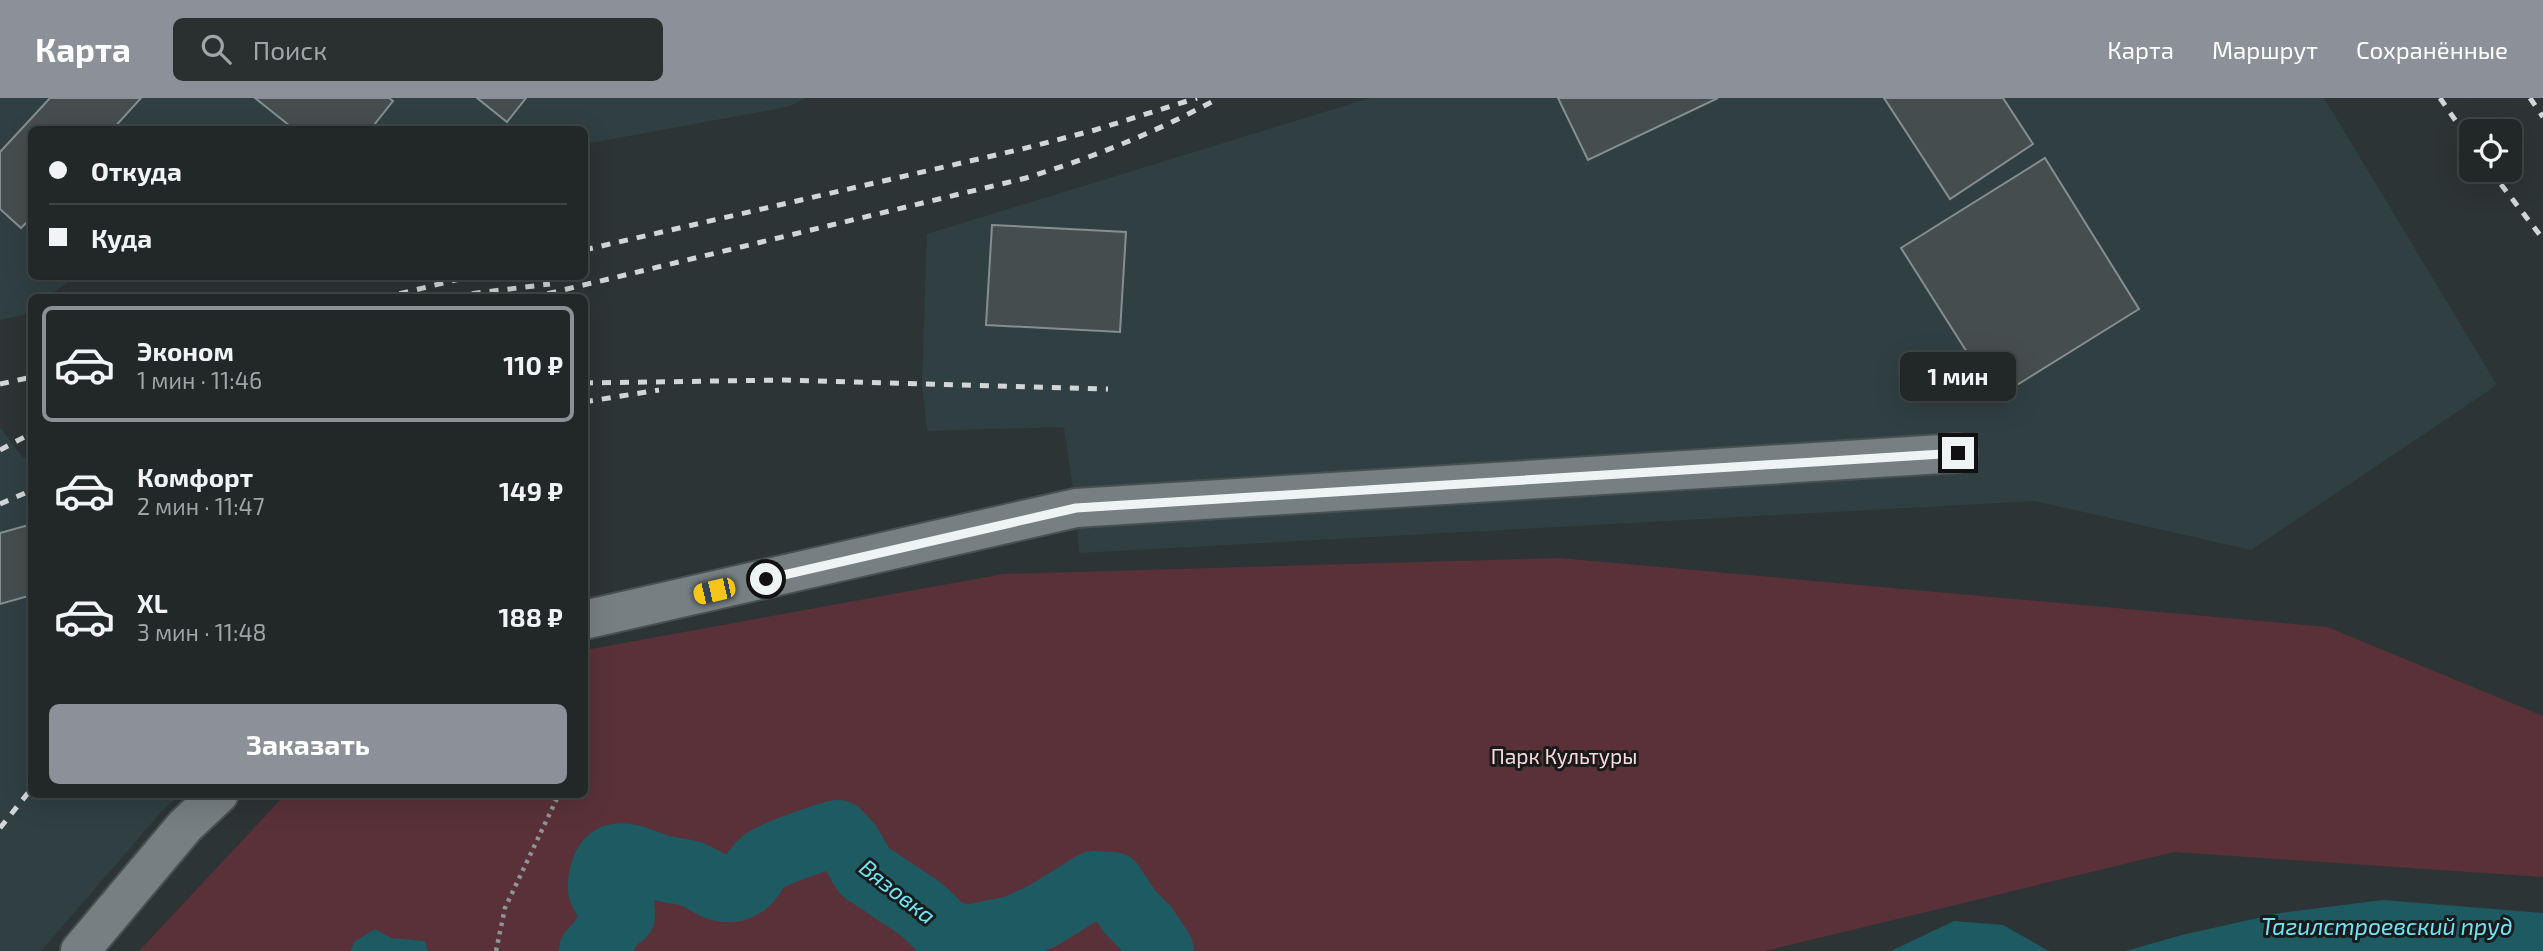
<!DOCTYPE html>
<html lang="ru">
<head>
<meta charset="utf-8">
<style>
	:root { --surface:#222728; --page:#2a2f30; --text:#f1f3f6; --muted:#a2a5a8; --line:#3f4445; --accent:#8c9099 }
	body { margin:0; font-family:"Exo 2",sans-serif; background:var(--page); color:var(--text); height:100vh; display:flex; flex-direction:column; font-size:26px; white-space:nowrap }
	* { box-sizing:border-box; margin:0 }
	p { font-size:23px; color:var(--muted) }
	.icon { flex:none; width:38px; height:38px; fill:none; stroke:currentColor; stroke-width:2; stroke-linecap:round; stroke-linejoin:round }
	.map { position:relative; flex:1; overflow:hidden }
	.panel { position:absolute; left:28px; top:196px; width:560px; height:504px; display:flex; flex-direction:column; background:var(--surface); border-radius:10px; box-shadow:0 7px 28px #0002,0 0 0 2px var(--line) }
	.panel>* { flex:none }
	.guide { position:absolute; left:28px; top:28px; width:560px; height:154px; border-radius:10px; box-shadow:0 7px 28px #0002,0 0 0 2px var(--line); display:grid; align-content:center; height:154px; padding:0 21px; background:var(--surface) }
	.controls { position:absolute; left:2459px; top:21px; display:grid; gap:14px }
	.controls a { display:grid; place-items:center; width:63px; height:63px; border-radius:10px; background:var(--surface); box-shadow:0 7px 28px #0002,0 0 0 2px var(--line); font-size:35px }
	.end { position:absolute; width:32px; height:32px; margin:-16px; border:9px solid #eef3f4; background:#111; box-shadow:0 0 0 4px #111 }
	.from { border-radius:50% }
	.bubble { position:absolute; height:49px; border-radius:10px; background:var(--surface); box-shadow:0 7px 28px #0002,0 0 0 2px var(--line); font-size:23px; font-weight:700; line-height:49px; text-align:center }
	.car { position:absolute; width:21px; height:42px; margin:-21px -10px; border-radius:9px; box-shadow:0 0 5px 2px #0007; background:linear-gradient(#f5c518 24%,#345 0 40%,#f5c518 0 76%,#345 0 86%,#f5c518 0) }
	.guide b { display:flex; align-items:center; gap:24px; height:66px; font-size:26px }
	.guide b+b { border-top:2px solid var(--line) }
	.guide i { width:18px; height:18px; background:var(--text) }
	ul { padding:12px 0 0; list-style:none }
	li { display:flex; align-items:center; gap:21px; height:116px; margin:0 14px 10px; padding:0 7px; border:4px solid transparent; border-radius:10px }
	li div { flex:1 }
	li b { display:block; font-size:26px }
	li em { font-style:normal; font-weight:700 }
	li.on { border-color:var(--accent) }
	li>.icon { width:63px; height:63px; stroke-width:1.5 }
	.action { display:flex; gap:14px; margin-top:auto; padding:14px 21px }
	.action a { flex:1; height:80px; border-radius:10px; background:var(--accent); color:#fff; font-size:28px; font-weight:700; line-height:80px; text-align:center }
	header { display:flex; align-items:center; gap:42px; box-sizing:border-box; height:98px; padding:0 35px; background:var(--accent); color:#fff }
	header strong { font-size:33px }
	nav { display:flex; gap:38px; margin-inline-start:auto; font-size:24px }
	.search { width:490px; height:63px; background:var(--page); display:flex; align-items:center; gap:18px; box-sizing:border-box; padding:0 24px; border-radius:10px; color:var(--muted); font-size:26px }
	.map>svg:first-child { display:block }
	.built { fill:#303f42 }
	.green { fill:#5a3138 }
	.water { fill:#1e5a62 }
	.lines { fill:none; stroke-linecap:round; stroke-linejoin:round }
	.river { stroke:#1e5a62; stroke-width:66 }
	.building { fill:#454d4f; stroke:#858e90; stroke-width:2 }
	.minor-casing { stroke:#495051; stroke-width:42 }
	.path { stroke:#8f9596; stroke-width:4.5; stroke-dasharray:3.5 5; stroke-linecap:butt }
	.minor { stroke:#767f81; stroke-width:38 }
	.rail { stroke:#d1d6d7; stroke-width:5; stroke-dasharray:9 9; stroke-linecap:butt }
	.route { stroke:#eef3f4; stroke-width:9 }
	.labels { text-anchor:middle; dominant-baseline:central; stroke-width:6; stroke-linejoin:round; paint-order:stroke }
	.park-label { font-size:21px; fill:#fed8dc; stroke:#181b1c }
	.water-label { font-size:23px; font-style:italic; fill:#71e4f5; stroke:#181b1c }
</style>
</head>
<body>
<header>
<strong>Карта</strong>
<div class="search"><svg class="icon" aria-label="search" viewBox="0 0 24 24"><circle cx="10" cy="10" r="6"/><path d="M15 15l6 6"/></svg>Поиск</div>
<nav><a>Карта</a><a>Маршрут</a><a>Сохранённые</a></nav>
</header>
<div class="map">
<svg width="2543" height="853" viewBox="0 0 2543 853">
	<rect width="100%" height="100%" fill="#2d3436"/>
	<g class="built">
		<path d="M0 0H806L787 9 585 46 584 32H32V178L75 179 47 199 32 200 31 211 23 217 0 222Z"/>
		<path d="M1370 0H2324L2497 287 2251 452 2035 403 1079 455 1076 410 1064 329 927 333 922 286 927 136Z"/>
		<path d="M0 329 23 360 31 357 32 696 180 697 161 714 41 853H0Z"/>
	</g>
	<path class="green" d="M1559 460 2327 529 2543 618V779L2174 754 1765 853H139L285 697 584 696 585 552 1003 476Z"/>
	<g class="water">
		<path d="M2383 802 2543 815V853H2126L2182 837 2280 815Z"/>
		<path d="M1954 823 2003 827 2049 853H1891Z"/>
		<path d="M375 831 391 840 425 843 428 853H351L354 844Z"/>
	</g>
	<g class="lines">
		<path class="river" d="M592 853 601 844 611 825 622 817V812C612 804 599 800 601 785 605 743 635 761 661 770 673 773 688 773 698 779 709 784 718 793 732 791 751 788 751 774 763 764 774 755 823 739 838 735L850 748 864 773 921 811 942 831 962 841 1016 830 1044 817 1094 786 1112 787 1130 814 1146 830 1161 853"/>
	</g>
	<g class="building">
		<path d="M50 0H141L112 32H32V119L21 130 0 111V54Z"/>
		<path d="M255 0H389L393 3 370 32H295Z"/>
		<path d="M477 0H526L507 24Z"/>
		<path d="M1558 0H1718L1588 62Z"/>
		<path d="M1884 0H2003L2033 46 1950 101Z"/>
		<path d="M2045 60 2139 211 1996 300 1901 150Z"/>
		<path d="M992 127 1126 134 1120 234 986 227Z"/>
		<path d="M32 426V497L0 506V435Z"/>
	</g>
	<g class="lines">
		<defs>
			<g id="minor">
				<path d="M584 522 1076 410 1958 355"/>
				<path d="M80 853 185 728 219 696"/>
			</g>
		</defs>
		<use href="#minor" class="minor-casing"/>
		<g class="path">
			<path d="M584 596 587 618 584 642"/>
			<path d="M496 853 505 810 559 696"/>
		</g>
		<use href="#minor" class="minor"/>
		<g class="rail">
			<path d="M2440 0 2471 45"/>
			<path d="M2530 0 2543 19"/>
			<path d="M2490 72 2543 141"/>
			<path d="M584 152 1022 51 1095 32 1197 0"/>
			<path d="M382 200 472 178"/>
			<path d="M436 200 550 186"/>
			<path d="M530 200 1026 80C1097 58 1154 35 1219 0"/>
			<path d="M584 285 784 282 1108 291"/>
			<path d="M0 286 32 279"/>
			<path d="M584 304 659 292"/>
			<path d="M0 352 32 335"/>
			<path d="M0 406 32 392"/>
			<path d="M0 730 32 690"/>
		</g>
	</g>
	<g class="lines">
		<path class="route" d="M766 481 1076 410 1958 355"/>
	</g>
	<g class="labels">
		<g class="park-label">
			<text x="1564" y="657">Парк Культуры</text>
		</g>
		<g class="water-label">
			<text transform="translate(898 793) rotate(38)">Вязовка</text>
			<text x="2387" y="828">Тагилстроевский пруд</text>
		</g>
	</g>
</svg>
<div class="controls">
<a><svg class="icon" aria-label="locate" viewBox="0 0 24 24"><circle cx="12" cy="12" r="6"/><path d="M12 2v4M12 18v4M2 12h4M18 12h4"/></svg></a>
</div>
<i class="end from" style="left:766px;top:481px"></i>
<i class="end" style="left:1958px;top:355px"></i>
<div class="bubble" style="left:1900px;top:254px;width:116px">1 мин</div>
<i class="car" style="left:714px;top:493px;rotate:257deg"></i>
<div class="guide">
<b><i class="from"></i>Откуда</b>
<b><i></i>Куда</b>
</div>
<section class="panel">
<ul>
<li class="on"><svg class="icon" aria-label="car" viewBox="0 0 24 24"><path d="M5 17H2v-5l4-1 3-4h7l3 4 3 1v5h-3M9 17h6M6 11h13"/><circle cx="7" cy="17" r="2"/><circle cx="17" cy="17" r="2"/></svg><div><b>Эконом</b><p>1 мин · 11:46</p></div><em>110 ₽</em></li>
<li><svg class="icon" aria-label="car" viewBox="0 0 24 24"><path d="M5 17H2v-5l4-1 3-4h7l3 4 3 1v5h-3M9 17h6M6 11h13"/><circle cx="7" cy="17" r="2"/><circle cx="17" cy="17" r="2"/></svg><div><b>Комфорт</b><p>2 мин · 11:47</p></div><em>149 ₽</em></li>
<li><svg class="icon" aria-label="car" viewBox="0 0 24 24"><path d="M5 17H2v-5l4-1 3-4h7l3 4 3 1v5h-3M9 17h6M6 11h13"/><circle cx="7" cy="17" r="2"/><circle cx="17" cy="17" r="2"/></svg><div><b>XL</b><p>3 мин · 11:48</p></div><em>188 ₽</em></li>
</ul>
<div class="action"><a>Заказать</a></div>
</section>
</div>
</body>
</html>
